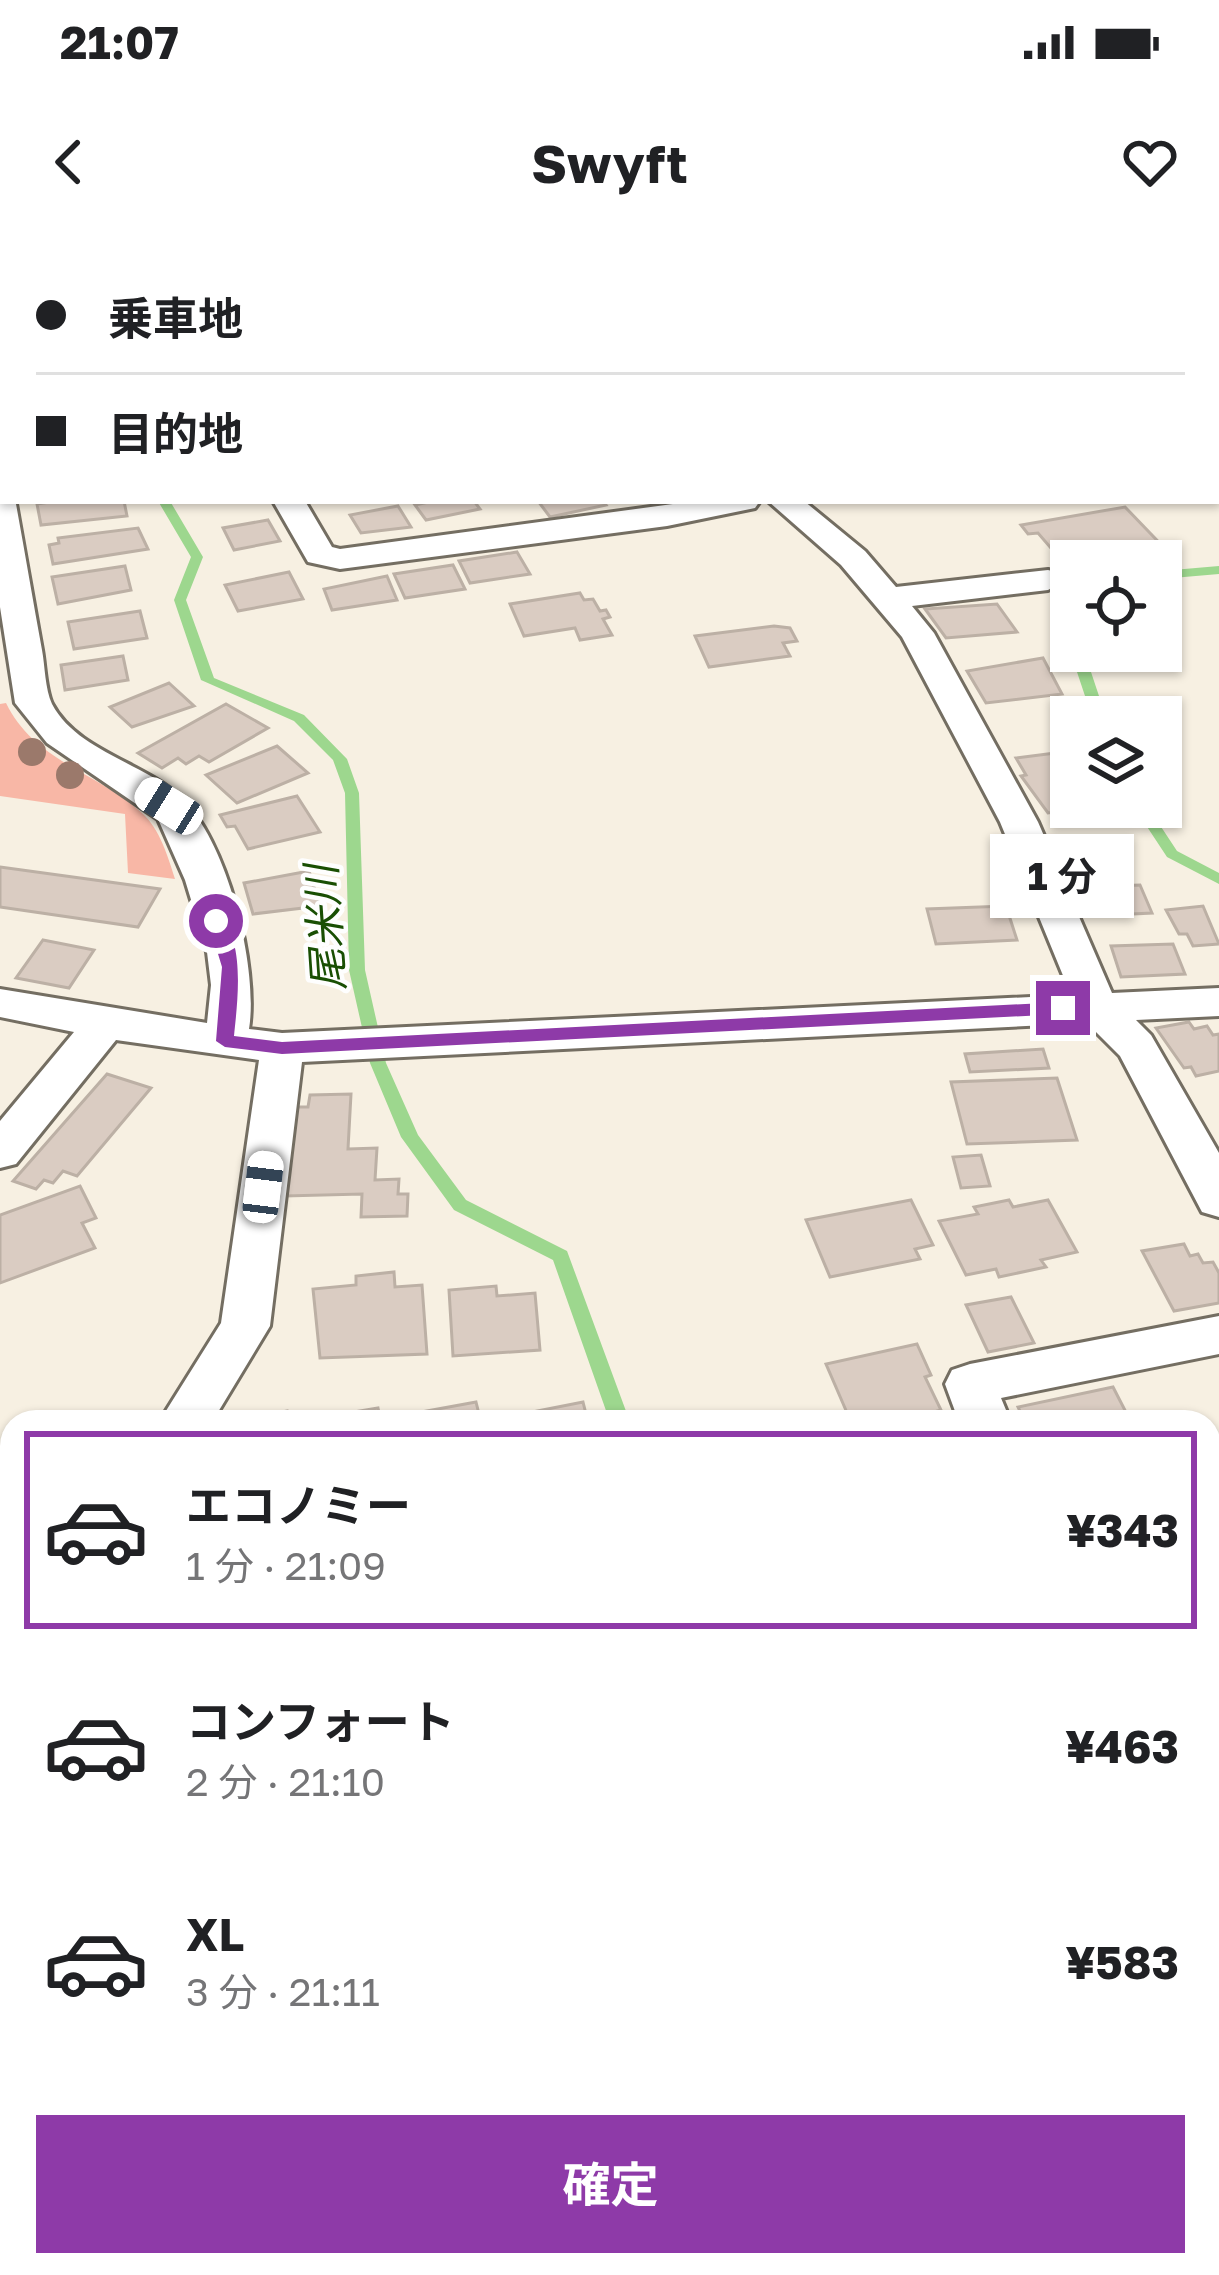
<!DOCTYPE html>
<html lang="ja">
<head>
<meta charset="utf-8">
<style>
	:root { --surface:#fff; --page:#f6f6f6; --text:#202124; --muted:#757577; --line:#e0e0e0; --accent:#8e3aa8 }
	body { margin:0; font-family:"Golos Text","Noto Sans JP",sans-serif; background:var(--page); color:var(--text); height:100vh; display:flex; flex-direction:column; font-size:45px; white-space:nowrap }
	* { box-sizing:border-box; margin:0 }
	p { font-size:39px; color:var(--muted) }
	.icon { flex:none; width:66px; height:66px; fill:none; stroke:currentColor; stroke-width:2; stroke-linecap:round; stroke-linejoin:round }
	.map { position:relative; flex:1; overflow:hidden }
	.drawer { position:absolute; left:0px; top:1170px; width:1221px; height:867px; display:flex; flex-direction:column; background:var(--surface); border-radius:36px 36px 0 0; box-shadow:0 3px 9px #0004 }
	.drawer>* { flex:none }
	.hud { position:absolute; left:0px; top:0px; width:1221px; height:264px; box-shadow:0 3px 9px #0004; display:grid; align-content:center; height:264px; padding:0 36px; background:var(--surface) }
	.tools { position:absolute; left:1050px; top:300px; display:grid; gap:24px }
	.tools a { display:grid; place-items:center; width:132px; height:132px; border-radius:0px; background:var(--surface); box-shadow:0 3px 9px #0004; font-size:60px }
	.end { position:absolute; width:54px; height:54px; margin:-27px; border:15px solid #8e3aa8; background:#fff; box-shadow:0 0 0 6px #fff }
	.from { border-radius:50% }
	.bubble { position:absolute; height:84px; border-radius:0px; background:var(--surface); box-shadow:0 3px 9px #0004; font-size:39px; font-weight:700; line-height:84px; text-align:center }
	.car { position:absolute; width:36px; height:72px; margin:-36px -18px; border-radius:15px; box-shadow:0 0 9px 3px #0007; background:linear-gradient(#fff 24%,#345 0 40%,#fff 0 76%,#345 0 86%,#fff 0) }
	.hud b { display:flex; align-items:center; gap:42px; height:114px; font-size:45px }
	.hud b+b { border-top:3px solid var(--line) }
	.hud i { width:30px; height:30px; background:var(--text) }
	ul { padding:21px 0 0; list-style:none }
	li { display:flex; align-items:center; gap:36px; height:198px; margin:0 24px 18px; padding:0 12px; border:6px solid transparent; border-radius:0px }
	li div { flex:1 }
	li b { display:block; font-size:45px }
	li em { font-style:normal; font-weight:700 }
	li.current { border-color:var(--accent) }
	li>.icon { width:108px; height:108px; stroke-width:1.5 }
	.cta { display:flex; gap:24px; margin-top:auto; padding:24px 36px }
	.cta a { flex:1; height:138px; border-radius:0px; background:var(--accent); color:#fff; font-size:48px; font-weight:700; line-height:138px; text-align:center }
	.status { display:flex; justify-content:space-between; align-items:center; height:84px; padding:0 60px; background:var(--surface); direction:ltr }
	.status svg { height:33px; fill:currentColor }
	header { display:flex; justify-content:space-between; align-items:center; height:156px; padding:0 36px; background:var(--surface); font-size:54px; font-weight:700 }
	.map>svg:first-child { display:block }
	.green { fill:#f8b7a6 }
	.lines { fill:none; stroke-linecap:round; stroke-linejoin:round }
	.stream { fill:#9dd78e; fill-rule:evenodd }
	.building { fill:#daccc2; stroke:#bcb0a5; stroke-width:3 }
	.minor-casing { stroke:#746e62; stroke-width:6 }
	.minor { fill:#fff; fill-rule:evenodd }
	.tree { fill:#9b796b }
	.route { fill:#8e3aa8 }
	.labels { text-anchor:middle; dominant-baseline:central; stroke-width:9; stroke-linejoin:round; paint-order:stroke }
	.water-label { font-size:42px; font-style:italic; fill:#194f03; stroke:#fefefe }
</style>
</head>
<body>
<div class="status"><b>21:07</b><svg viewBox="0 0 49 12"><path d="M0 12V9h3v3zM5 12V6h3v6zM10 12V3h3v9zM15 12V0h3v12zM26 1h20v11H26zM47 4h2v5h-2z"/></svg></div>
<header><svg class="icon" aria-label="back" viewBox="0 0 24 24"><path d="M15 5l-7 7 7 7"/></svg>Swyft<svg class="icon" aria-label="heart" viewBox="0 0 24 24"><path d="M12 20l-8-8c-3-5 5-10 8-4 3-6 11-1 8 4z"/></svg></header>
<div class="map">
<svg width="1219" height="2035" viewBox="0 0 1219 2035">
	<rect width="100%" height="100%" fill="#f7f0e2"/>
	<g class="green">
		<path d="M6 463C34 521 97 532 142 573 160 589 168 617 175 639L128 633 125 574 0 556V464Z"/>
		<path d="M12 1912V2025H340L344 2035H0V1938Z"/>
	</g>
	<g class="lines">
		<g class="stream">
			<path d="M0 0 7 3 0 6Z"/>
			<path d="M1137 0H1150L1154 3H1141Z"/>
			<rect x="1218" y="196" width="1" height="7"/>
			<path d="M158 261H170L203 317 186 360 214 438 304 475 347 519 359 553 365 730 386 823 418 895 466 960 567 1011 630 1182H610L553 1020 454 970 401 897 370 823 349 730 345 553 333 520 294 481 201 440 174 360 191 317Z"/>
			<path d="M1219 326V334L1161 339V331Z"/>
			<path d="M1071 357V397L1064 393 1065 361Z"/>
			<path d="M1070 411H1084L1106 477H1092Z"/>
			<path d="M1134 567H1148L1177 611 1219 633V644L1167 617Z"/>
			<path d="M672 2025H698L700 2035H674Z"/>
		</g>
	</g>
	<g class="building">
		<path d="M679 0H832V1L680 3Z"/>
		<path d="M56 261H124L127 276 41 285 37 264Z"/>
		<path d="M433 261H474L480 269 426 280 415 265Z"/>
		<path d="M538 261H603L606 265 550 277Z"/>
		<path d="M398 266 411 287 361 293 350 275Z"/>
		<path d="M1125 267 1173 317 1117 316 1109 307 1056 314 1038 293 1028 294 1021 285Z"/>
		<path d="M268 280 280 301 234 310 223 288Z"/>
		<path d="M138 288 148 309 53 324 49 305 59 303 58 298Z"/>
		<path d="M517 312 530 334 470 343 459 321Z"/>
		<path d="M453 325 465 349 405 358 394 334Z"/>
		<path d="M125 326 131 350 58 364 52 337Z"/>
		<path d="M289 332 303 359 238 371 225 345Z"/>
		<path d="M387 336 397 360 332 370 324 349Z"/>
		<path d="M580 353 584 360 593 359 600 371 606 370 610 377 603 379 612 395 580 400 575 388 524 396 510 364Z"/>
		<path d="M997 364 1017 392 946 398 925 369Z"/>
		<path d="M140 371 147 398 74 409 68 382Z"/>
		<path d="M774 386 790 388 797 401 783 403 790 416 709 427 695 396Z"/>
		<path d="M123 416 128 440 65 450 61 425Z"/>
		<path d="M1043 418 1062 454 986 463 967 431Z"/>
		<path d="M169 443 194 466 132 487 110 467Z"/>
		<path d="M226 464 268 488 209 522 199 516 186 524 178 518 162 528 138 513Z"/>
		<path d="M277 506 308 533 237 563 206 535Z"/>
		<path d="M1071 511V567H1098L1048 573 1021 536 1026 535 1016 518Z"/>
		<path d="M297 556 320 592 248 609 235 586 227 587 220 575Z"/>
		<path d="M0 627 160 649 138 687 0 667Z"/>
		<path d="M309 631 320 666 253 674 244 643Z"/>
		<path d="M1140 645 1152 673 1090 676 1080 647Z"/>
		<path d="M1006 666 1017 700 936 704 927 669Z"/>
		<path d="M1203 666 1219 704 1193 706 1187 694H1179L1166 670Z"/>
		<path d="M43 700 94 710 69 748 16 738Z"/>
		<path d="M1173 704 1185 734 1121 737 1111 706Z"/>
		<path d="M1189 782 1194 789 1207 786 1213 795 1219 794V831L1196 836 1191 827 1184 828 1156 788Z"/>
		<path d="M1043 809 1049 828 970 832 965 814Z"/>
		<path d="M107 834 151 848 77 936 63 931 53 943 44 940 36 949 13 941Z"/>
		<path d="M1057 838 1077 900 967 904 951 842Z"/>
		<path d="M351 854 348 909 377 908 375 940 399 939 398 954H408L407 976 361 977 362 954 285 956 292 867H308L310 855Z"/>
		<path d="M981 915 990 946 961 948 953 917Z"/>
		<path d="M80 946 96 978 82 983 95 1008 0 1043V975Z"/>
		<path d="M911 960 933 1005 915 1009 920 1019 830 1037 806 980Z"/>
		<path d="M1009 960 1013 967 1048 960 1077 1012 1041 1020 1046 1027 999 1037 996 1029 966 1035 939 981 978 974 974 967Z"/>
		<path d="M1184 1004 1190 1016 1198 1014 1203 1023 1213 1022 1219 1033V1063L1174 1071 1142 1011Z"/>
		<path d="M394 1032 395 1047 422 1045 427 1114 320 1118 313 1049 356 1045V1036Z"/>
		<path d="M496 1046 497 1056 535 1053 540 1110 453 1116 449 1050Z"/>
		<path d="M1011 1057 1034 1103 988 1112 966 1065Z"/>
		<path d="M917 1104 931 1135 925 1137 941 1170 930 1173 934 1182H895L893 1177 851 1182 826 1124Z"/>
		<path d="M1113 1147 1131 1182H1025L1018 1167Z"/>
		<path d="M476 1162 481 1182H406L405 1175Z"/>
		<path d="M583 1162 588 1182 491 1180Z"/>
		<path d="M378 1168 381 1182H294Z"/>
		<path d="M287 1171 288 1182H227Z"/>
		<path d="M1219 1275V1321L1209 1302V1277Z"/>
		<path d="M1209 1336 1219 1355V1420L1209 1422Z"/>
		<path d="M12 1355V1433L0 1438V1360Z"/>
		<path d="M1219 1501V1598L1209 1600V1504Z"/>
		<path d="M1219 1985V2035H1117L1114 2025H1209V1987Z"/>
		<path d="M429 2025H497L470 2035H432Z"/>
	</g>
	<g class="lines">
		<defs>
			<g id="minor">
				<path d="M299 0H329L331 3H301Z"/>
				<path d="M515 0H541L543 3H517Z"/>
				<rect x="1218" y="93" width="1" height="18"/>
				<path d="M0 254 3 261 16 264C25 313 33 361 42 410 45 426 45 449 52 464 76 510 143 523 179 556 227 598 259 728 249 789L282 793 1071 755 1000 582 902 397 841 325 768 261H804L865 311 896 347 1048 330 1060 333 1065 340 1048 350 912 366 934 393 1038 582 1112 753 1219 748V776L1136 780 1151 795 1219 913V977L1202 972 1120 816 1087 783 302 822 270 1086 212 1182H159L221 1083 259 820 116 800 16 924 0 928V881L74 792 0 777V749L207 783 211 745 207 712 185 640 158 579 47 503 15 463 0 367Z"/>
				<path d="M273 261H305L332 307 340 309 695 261H760L755 268 667 286 340 329 308 322Z"/>
				<path d="M1219 1076V1114L1001 1158 1011 1182H959L945 1144 952 1130 970 1124Z"/>
				<path d="M1219 1431V1483L1209 1485V1433Z"/>
				<path d="M1219 1686V1748L1209 1750V1688Z"/>
				<path d="M12 1802V1888L0 1893V1807Z"/>
				<path d="M1209 1836 1219 1840V1969L1209 1972Z"/>
				<path d="M348 2025H418L422 2035H352Z"/>
				<path d="M814 2025H918L914 2035H810Z"/>
			</g>
		</defs>
		<use href="#minor" class="minor-casing"/>
		<use href="#minor" class="minor"/>
	</g>
	<g class="tree">
		<circle cx="32" cy="512" r="14"/>
		<circle cx="70" cy="535" r="14"/>
	</g>
	<path class="route" d="M216 676C247 694 237 765 234 796L282 802 1063 762 1072 768 1063 774 282 814 225 807 216 801 222 727 208 681Z"/>
	<g class="labels">
		<g class="water-label">
			<text transform="translate(324 688) rotate(-94)">尾米川</text>
		</g>
	</g>
</svg>
<div class="tools">
<a><svg class="icon" aria-label="locate" viewBox="0 0 24 24"><circle cx="12" cy="12" r="6"/><path d="M12 2v4M12 18v4M2 12h4M18 12h4"/></svg></a>
<a><svg class="icon" aria-label="layers" viewBox="0 0 24 24"><path d="M12 4l9 5-9 5-9-5zM3 14l9 5 9-5"/></svg></a>
</div>
<i class="end from" style="left:216px;top:681px"></i>
<i class="end" style="left:1063px;top:768px"></i>
<div class="bubble" style="left:990px;top:594px;width:144px">1 分</div>
<i class="car" style="left:169px;top:566px;rotate:302deg"></i>
<i class="car" style="left:263px;top:947px;rotate:7deg"></i>
<div class="hud">
<b><i class="from"></i>乗車地</b>
<b><i></i>目的地</b>
</div>
<section class="drawer">
<ul>
<li class="current"><svg class="icon" aria-label="car" viewBox="0 0 24 24"><path d="M5 17H2v-5l4-1 3-4h7l3 4 3 1v5h-3M9 17h6M6 11h13"/><circle cx="7" cy="17" r="2"/><circle cx="17" cy="17" r="2"/></svg><div><b>エコノミー</b><p>1 分 · 21:09</p></div><em>¥343</em></li>
<li><svg class="icon" aria-label="car" viewBox="0 0 24 24"><path d="M5 17H2v-5l4-1 3-4h7l3 4 3 1v5h-3M9 17h6M6 11h13"/><circle cx="7" cy="17" r="2"/><circle cx="17" cy="17" r="2"/></svg><div><b>コンフォート</b><p>2 分 · 21:10</p></div><em>¥463</em></li>
<li><svg class="icon" aria-label="car" viewBox="0 0 24 24"><path d="M5 17H2v-5l4-1 3-4h7l3 4 3 1v5h-3M9 17h6M6 11h13"/><circle cx="7" cy="17" r="2"/><circle cx="17" cy="17" r="2"/></svg><div><b>XL</b><p>3 分 · 21:11</p></div><em>¥583</em></li>
</ul>
<div class="cta"><a>確定</a></div>
</section>
</div>
</body>
</html>
